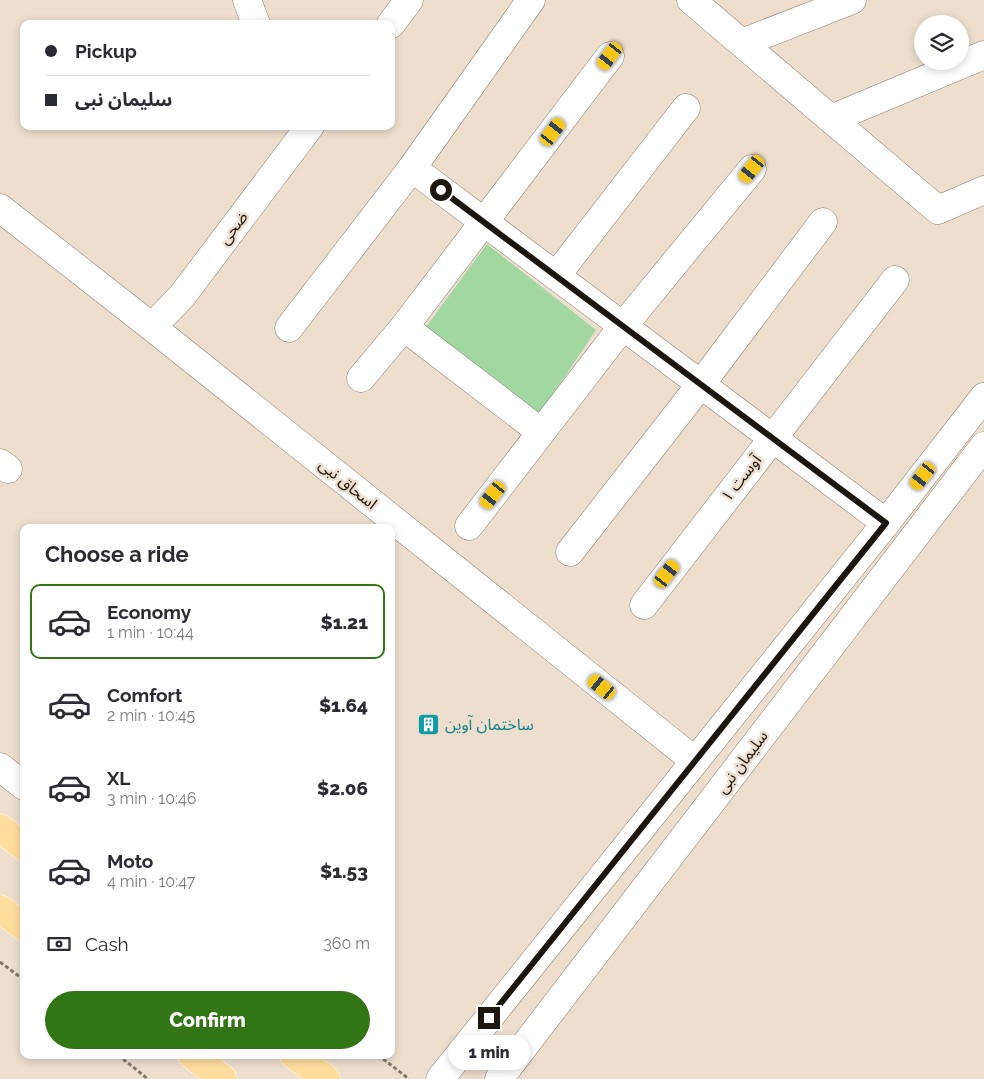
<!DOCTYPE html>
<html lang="en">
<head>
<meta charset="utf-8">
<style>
	:root { --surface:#fff; --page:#f2f2f3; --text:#2b2b33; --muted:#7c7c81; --line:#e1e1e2; --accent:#317515 }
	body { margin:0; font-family:Raleway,"Noto Sans Arabic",sans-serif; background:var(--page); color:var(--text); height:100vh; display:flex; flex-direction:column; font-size:19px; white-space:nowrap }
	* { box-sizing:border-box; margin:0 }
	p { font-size:16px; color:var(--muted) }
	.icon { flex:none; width:28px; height:28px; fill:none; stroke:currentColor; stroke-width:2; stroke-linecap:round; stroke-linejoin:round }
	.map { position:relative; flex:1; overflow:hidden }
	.panel { position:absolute; left:20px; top:524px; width:375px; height:535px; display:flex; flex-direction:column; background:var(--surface); border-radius:10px; box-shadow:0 2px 8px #0003 }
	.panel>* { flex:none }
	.top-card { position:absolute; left:20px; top:20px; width:375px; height:110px; border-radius:10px; box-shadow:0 2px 8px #0003; display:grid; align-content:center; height:110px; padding:0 25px; background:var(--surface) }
	.fabs { position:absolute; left:914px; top:15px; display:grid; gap:10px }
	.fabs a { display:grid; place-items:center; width:55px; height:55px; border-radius:50%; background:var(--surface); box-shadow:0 2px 8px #0003; font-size:25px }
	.end { position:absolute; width:22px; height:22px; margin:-11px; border:6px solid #1b1610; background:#fff; box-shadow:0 0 0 2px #fff }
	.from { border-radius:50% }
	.bubble { position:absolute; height:35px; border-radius:18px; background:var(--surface); box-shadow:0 2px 8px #0003; font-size:16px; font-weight:800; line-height:35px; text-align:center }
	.car { position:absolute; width:15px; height:30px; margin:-15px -8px; border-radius:6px; box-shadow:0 0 4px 1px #0007; background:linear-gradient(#f5c518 24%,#345 0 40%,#f5c518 0 76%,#345 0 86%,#f5c518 0) }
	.top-card b { display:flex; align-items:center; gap:18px; height:48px; font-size:19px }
	.top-card b+b { border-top:1px solid var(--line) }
	.top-card i { width:12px; height:12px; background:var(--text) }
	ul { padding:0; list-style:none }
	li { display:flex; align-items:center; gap:15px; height:75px; margin:0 10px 8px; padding:0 15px; border:2px solid transparent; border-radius:10px }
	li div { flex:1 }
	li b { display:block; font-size:19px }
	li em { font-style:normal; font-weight:800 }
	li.selected { border-color:var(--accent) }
	li>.icon { width:45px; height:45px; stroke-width:1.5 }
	h2 { padding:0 25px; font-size:22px; line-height:60px }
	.pay { display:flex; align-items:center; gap:12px; height:55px; padding:0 25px; font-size:19px }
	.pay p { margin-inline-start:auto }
	.primary-button { display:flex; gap:10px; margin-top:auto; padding:10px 25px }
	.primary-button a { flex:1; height:58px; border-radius:30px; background:var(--accent); color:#fff; font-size:20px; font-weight:800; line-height:58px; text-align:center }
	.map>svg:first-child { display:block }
	.green { fill:#a1d8a1 }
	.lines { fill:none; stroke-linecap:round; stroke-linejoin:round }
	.minor-casing { stroke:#8b7d6e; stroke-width:29 }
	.major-casing { stroke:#fff; stroke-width:29 }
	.path { stroke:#82776c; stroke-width:3; stroke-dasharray:4 2.5; stroke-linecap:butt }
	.minor { stroke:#fff; stroke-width:28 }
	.major { stroke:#ffdd9c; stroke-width:28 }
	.route { stroke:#1b1610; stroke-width:6 }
	.labels { text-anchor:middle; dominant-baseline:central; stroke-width:5; stroke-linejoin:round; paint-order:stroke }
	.street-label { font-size:16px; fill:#1b1610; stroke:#eedecd }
	.culture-label { font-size:16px; fill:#0d838f; stroke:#eedecd; text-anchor:start }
</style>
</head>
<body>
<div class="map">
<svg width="984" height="1079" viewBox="0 0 984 1079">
	<rect width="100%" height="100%" fill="#eedecd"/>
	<path class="green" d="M487 244 596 330 539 415 426 327Z"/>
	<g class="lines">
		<defs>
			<g id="minor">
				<path d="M247 0 256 24"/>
				<path d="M691 0 938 210 984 190"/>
				<path d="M391 24 409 0"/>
				<path d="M742 43 852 0"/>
				<path d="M831 119 984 55"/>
				<path d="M412 168 886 523"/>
				<path d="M0 208 152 327 695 761"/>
				<path d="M556 276 686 108"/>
				<path d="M152 327 182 296 310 126"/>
				<path d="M404 327 541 432"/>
				<path d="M289 328 412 168 531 0"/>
				<path d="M361 378 404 327 610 56"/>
				<path d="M0 463 8 469"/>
				<path d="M469 526 623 326 752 169"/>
				<path d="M570 552 701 384 823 222"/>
				<path d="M644 605 895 280"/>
				<path d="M0 767 24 786"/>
				<path d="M440 1079 886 523 984 397"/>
				<path d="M499 1079 984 446"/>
			</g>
			<g id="major">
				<path d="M0 828 24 847"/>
				<path d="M0 909 24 927"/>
				<path d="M192 1055 223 1079"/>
				<path d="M294 1055 326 1079"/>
			</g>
		</defs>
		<use href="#minor" class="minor-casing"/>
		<use href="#major" class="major-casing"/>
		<g class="path">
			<path d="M0 962 24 980"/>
			<path d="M118 1055 148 1079"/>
			<path d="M378 1055 409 1079"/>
		</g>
		<use href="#minor" class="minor"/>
		<use href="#major" class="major"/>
	</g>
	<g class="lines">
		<path class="route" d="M441 190 886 523 489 1018"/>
	</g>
	<defs>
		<symbol id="building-square" viewBox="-11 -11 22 22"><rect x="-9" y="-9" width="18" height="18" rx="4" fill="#0f9aa8" stroke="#eedecd"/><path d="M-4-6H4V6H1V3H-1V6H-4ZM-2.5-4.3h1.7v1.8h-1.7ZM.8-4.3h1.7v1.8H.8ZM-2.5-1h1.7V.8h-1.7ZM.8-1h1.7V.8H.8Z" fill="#fff"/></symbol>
	</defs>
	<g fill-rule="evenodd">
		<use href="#building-square" x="416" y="712" width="25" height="25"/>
	</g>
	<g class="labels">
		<g class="street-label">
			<text transform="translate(233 228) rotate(-53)">ضحی</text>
			<text transform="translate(741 478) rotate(-52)">آوست ١</text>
			<text transform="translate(348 484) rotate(39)">اسحاق نبی</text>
			<text transform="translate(742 762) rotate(-53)">سلیمان نبی</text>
		</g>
		<g class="culture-label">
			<text x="445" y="724">ساختمان آوین</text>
		</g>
	</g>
</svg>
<div class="fabs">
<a><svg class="icon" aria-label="layers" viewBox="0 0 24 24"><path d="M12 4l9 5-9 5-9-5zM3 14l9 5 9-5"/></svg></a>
</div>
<i class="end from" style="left:441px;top:190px"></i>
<i class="end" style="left:489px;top:1018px"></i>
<div class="bubble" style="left:448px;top:1035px;width:82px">1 min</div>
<i class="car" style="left:610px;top:56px;rotate:217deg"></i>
<i class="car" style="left:553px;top:132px;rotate:37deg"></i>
<i class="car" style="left:752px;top:169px;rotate:219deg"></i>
<i class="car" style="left:923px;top:476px;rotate:218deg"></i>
<i class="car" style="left:493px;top:495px;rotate:218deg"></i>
<i class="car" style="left:667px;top:574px;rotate:38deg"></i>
<i class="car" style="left:602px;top:687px;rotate:309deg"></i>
<div class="top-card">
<b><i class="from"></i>Pickup</b>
<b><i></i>سلیمان نبی</b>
</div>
<section class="panel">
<h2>Choose a ride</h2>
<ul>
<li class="selected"><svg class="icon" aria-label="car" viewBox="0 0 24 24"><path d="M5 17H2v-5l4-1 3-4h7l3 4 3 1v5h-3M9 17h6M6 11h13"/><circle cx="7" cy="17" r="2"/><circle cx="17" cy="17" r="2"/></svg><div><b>Economy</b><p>1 min · 10:44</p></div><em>$1.21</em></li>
<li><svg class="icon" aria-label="car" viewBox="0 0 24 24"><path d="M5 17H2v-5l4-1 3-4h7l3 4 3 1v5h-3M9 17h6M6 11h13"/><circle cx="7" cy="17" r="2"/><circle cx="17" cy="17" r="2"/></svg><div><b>Comfort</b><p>2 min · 10:45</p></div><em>$1.64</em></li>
<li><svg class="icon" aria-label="car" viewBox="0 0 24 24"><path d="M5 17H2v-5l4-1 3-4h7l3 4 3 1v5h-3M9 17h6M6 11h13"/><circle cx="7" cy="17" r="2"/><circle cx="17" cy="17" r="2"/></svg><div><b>XL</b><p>3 min · 10:46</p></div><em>$2.06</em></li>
<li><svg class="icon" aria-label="car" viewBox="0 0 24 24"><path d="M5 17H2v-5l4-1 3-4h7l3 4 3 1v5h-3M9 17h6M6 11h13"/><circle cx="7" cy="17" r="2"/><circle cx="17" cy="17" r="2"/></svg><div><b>Moto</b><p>4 min · 10:47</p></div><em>$1.53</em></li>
</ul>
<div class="pay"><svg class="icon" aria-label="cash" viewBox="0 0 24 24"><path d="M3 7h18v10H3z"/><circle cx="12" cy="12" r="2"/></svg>Cash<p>360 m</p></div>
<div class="primary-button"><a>Confirm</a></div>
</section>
</div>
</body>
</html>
